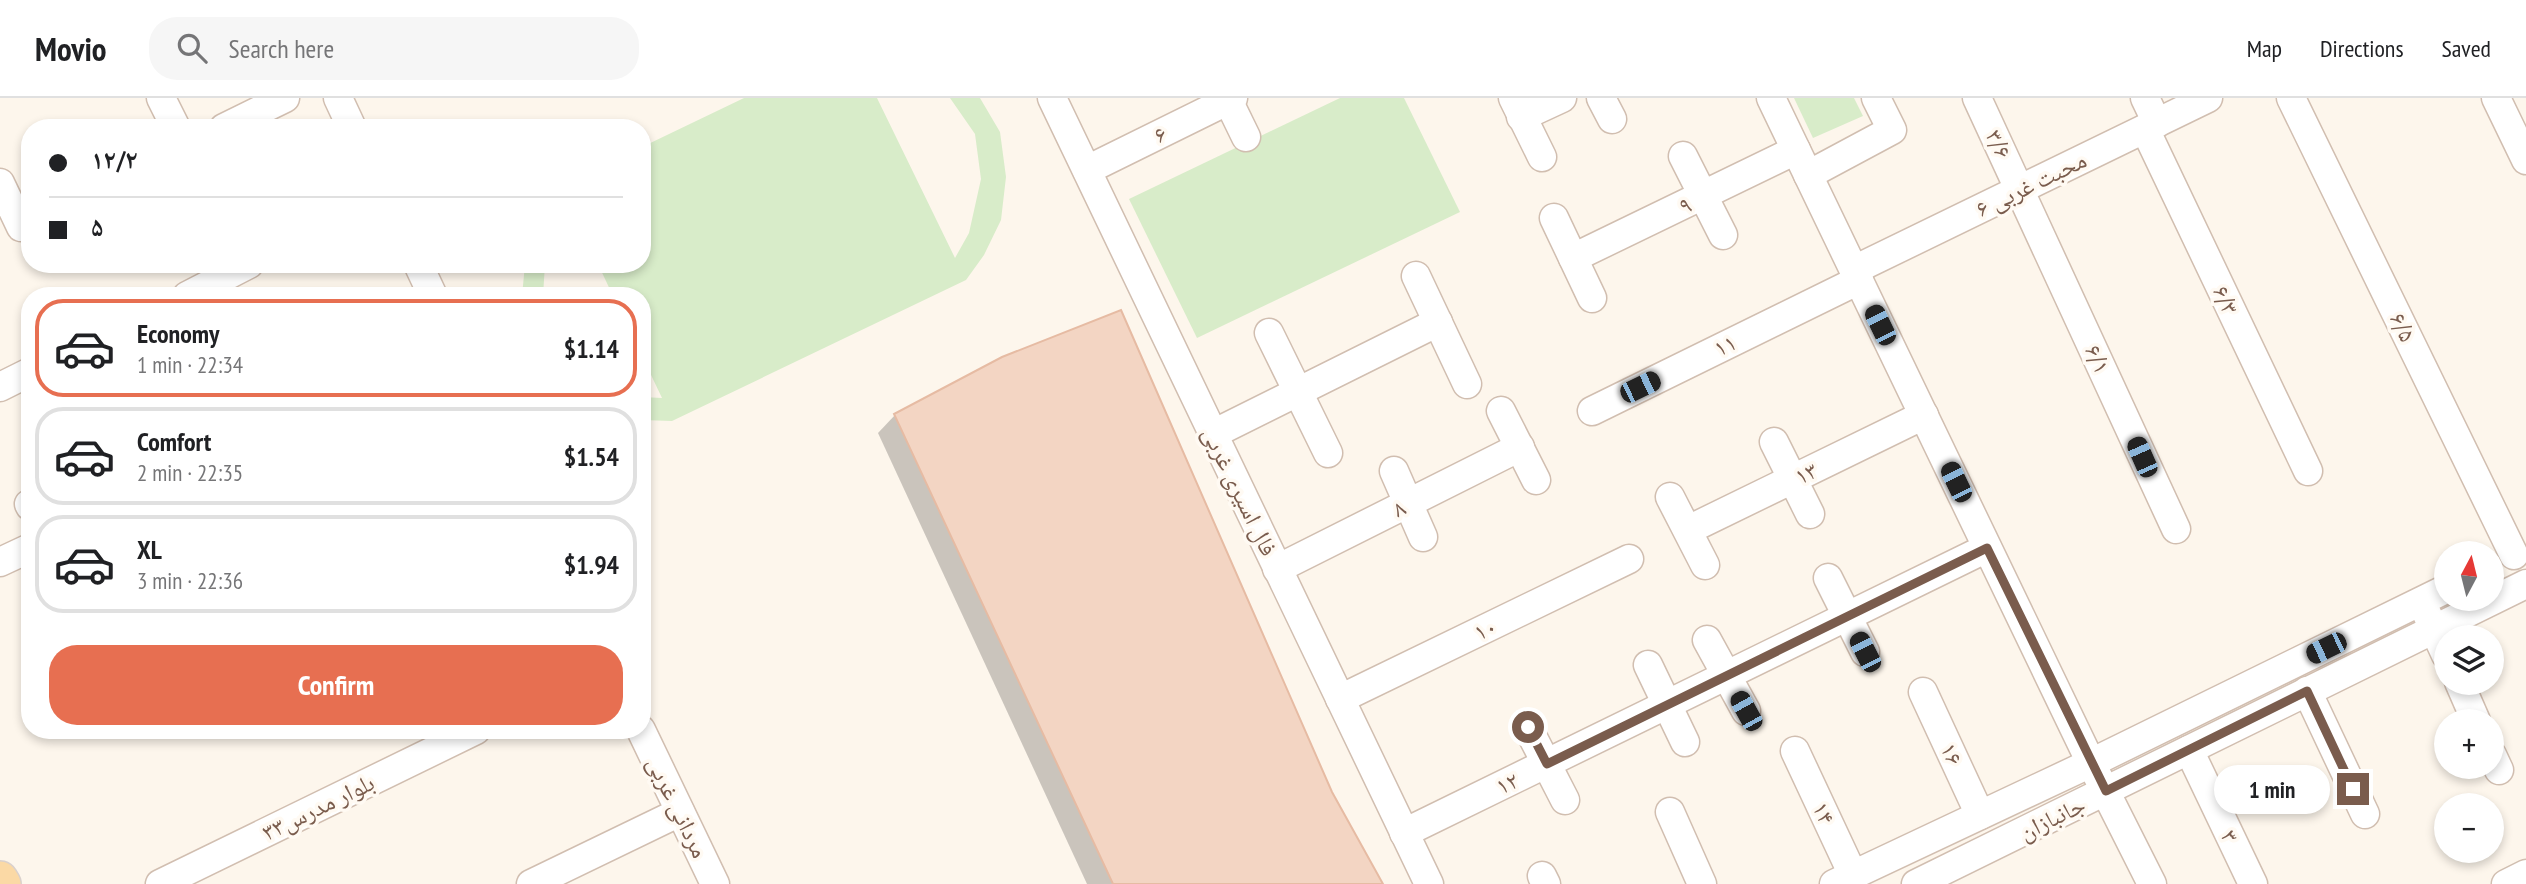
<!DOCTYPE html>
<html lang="en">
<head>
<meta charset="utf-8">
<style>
	:root { --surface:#fff; --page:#f6f6f6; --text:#202124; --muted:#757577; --line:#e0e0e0; --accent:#e76f51 }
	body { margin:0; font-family:"PT Sans Narrow","Noto Naskh Arabic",sans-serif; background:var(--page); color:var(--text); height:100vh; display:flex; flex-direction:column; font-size:26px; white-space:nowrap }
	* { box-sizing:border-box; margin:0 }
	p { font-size:23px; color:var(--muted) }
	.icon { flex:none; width:38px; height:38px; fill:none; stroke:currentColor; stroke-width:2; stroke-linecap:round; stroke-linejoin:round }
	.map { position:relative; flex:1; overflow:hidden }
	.sheet { position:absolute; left:21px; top:189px; width:630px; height:452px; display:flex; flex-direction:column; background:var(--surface); border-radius:28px; box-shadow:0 4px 10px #0003 }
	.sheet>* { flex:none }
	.hud { position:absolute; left:21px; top:21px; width:630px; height:154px; border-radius:28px; box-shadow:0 4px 10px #0003; display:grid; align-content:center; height:154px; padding:0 28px; background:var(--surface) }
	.needle { width:46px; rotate:7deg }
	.fabs { position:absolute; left:2434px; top:443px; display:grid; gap:14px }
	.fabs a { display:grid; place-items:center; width:70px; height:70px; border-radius:50%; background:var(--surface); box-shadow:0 4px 10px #0003; font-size:35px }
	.end { position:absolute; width:32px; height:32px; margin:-16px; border:9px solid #7a5c4d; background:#fff; box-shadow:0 0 0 4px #fff }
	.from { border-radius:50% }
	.bubble { position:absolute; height:49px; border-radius:24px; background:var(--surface); box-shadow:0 4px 10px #0003; font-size:23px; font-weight:700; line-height:49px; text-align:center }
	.car { position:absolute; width:21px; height:42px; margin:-21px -10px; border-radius:9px; box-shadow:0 0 5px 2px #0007; background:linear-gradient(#222 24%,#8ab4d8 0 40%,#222 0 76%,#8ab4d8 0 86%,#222 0) }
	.hud b { display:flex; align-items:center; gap:24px; height:66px; font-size:26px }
	.hud b+b { border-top:2px solid var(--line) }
	.hud i { width:18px; height:18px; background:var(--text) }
	ul { padding:12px 0 0; list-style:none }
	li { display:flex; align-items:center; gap:21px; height:98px; margin:0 14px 10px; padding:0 14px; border:4px solid var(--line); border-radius:28px }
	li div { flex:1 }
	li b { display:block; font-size:26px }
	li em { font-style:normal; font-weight:700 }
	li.on { border-color:var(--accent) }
	li>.icon { width:63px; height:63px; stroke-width:1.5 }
	.button { display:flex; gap:14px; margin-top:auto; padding:14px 28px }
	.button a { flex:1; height:80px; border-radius:28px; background:var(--accent); color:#fff; font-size:28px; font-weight:700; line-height:80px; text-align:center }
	header { display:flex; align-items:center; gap:42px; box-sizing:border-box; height:98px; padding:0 35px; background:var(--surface); border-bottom:2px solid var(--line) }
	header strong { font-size:33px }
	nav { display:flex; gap:38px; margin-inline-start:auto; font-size:24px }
	.search { width:490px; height:63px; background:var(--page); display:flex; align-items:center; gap:18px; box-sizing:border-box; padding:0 24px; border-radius:28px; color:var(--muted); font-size:26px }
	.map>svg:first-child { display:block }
	.green { fill:#d8ecc9 }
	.shadow { fill:#0003 }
	.building { fill:#f3d5c3; stroke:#e6bba3; stroke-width:2 }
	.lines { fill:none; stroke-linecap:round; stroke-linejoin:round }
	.minor-casing { stroke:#d1beb0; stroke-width:31 }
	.major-casing { stroke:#dad1cd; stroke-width:38 }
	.minor { stroke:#fff; stroke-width:28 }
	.major { stroke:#fbd9a5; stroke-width:35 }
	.route { stroke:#7a5c4d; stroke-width:9 }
	.labels { text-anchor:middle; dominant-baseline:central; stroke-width:7; stroke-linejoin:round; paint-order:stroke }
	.street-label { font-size:24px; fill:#7a5c4d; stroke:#fffaf3 }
</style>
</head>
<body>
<header>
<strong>Movio</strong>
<div class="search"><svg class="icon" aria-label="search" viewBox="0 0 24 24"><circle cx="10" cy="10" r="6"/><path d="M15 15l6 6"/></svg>Search here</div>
<nav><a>Map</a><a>Directions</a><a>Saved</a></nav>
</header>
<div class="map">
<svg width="2526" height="786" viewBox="0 0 2526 786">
	<rect width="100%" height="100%" fill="#fdf6ec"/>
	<g class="green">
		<path d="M744 0H877L955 160 969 135 981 81 975 36 950 0H980L1000 34 1006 79 1001 122 984 157 966 182 672 323 642 322V299L662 300 642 258V198H613L598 166H642V49Z"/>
		<path d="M1340 0H1404L1460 114 1197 240 1129 101Z"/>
		<path d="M1794 0H1854L1863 18 1813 40Z"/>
		<path d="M525 166H545L543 198H522Z"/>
	</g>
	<path class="shadow" d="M895 317 1331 695 1381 786H1087L878 335Z"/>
	<path class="building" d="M1121 212 1332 694 1383 786H1113L894 316 1002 259Z"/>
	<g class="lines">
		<defs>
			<g id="minor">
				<path d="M161 0 176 30"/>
				<path d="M338 0 352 30"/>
				<path d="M1052 0 1429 786"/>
				<path d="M1227 0 1246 39"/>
				<path d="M1513 0 1542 59"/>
				<path d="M1601 0 1612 21"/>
				<path d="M1771 0 2091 665 2152 786"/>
				<path d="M1977 0 2176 431"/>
				<path d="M2145 0 2157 25"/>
				<path d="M2291 0 2514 457"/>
				<path d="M2496 0 2526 62"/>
				<path d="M1521 19 1562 0"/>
				<path d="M224 30 285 0"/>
				<path d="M2145 31 2308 373"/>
				<path d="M1683 58 1723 137"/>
				<path d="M1087 72 1233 0"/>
				<path d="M1808 77 1892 32 1876 0"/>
				<path d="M0 85 21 129"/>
				<path d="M1554 120 1592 200"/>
				<path d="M1573 160 1796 52"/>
				<path d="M418 166 433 198"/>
				<path d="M1854 172 2208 0"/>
				<path d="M1416 178 1467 286"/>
				<path d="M187 198 249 166"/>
				<path d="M1269 235 1328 355"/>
				<path d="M0 289 30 274"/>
				<path d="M1501 313 1536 382"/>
				<path d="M1592 313 1859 182"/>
				<path d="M1213 336 1438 224"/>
				<path d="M1774 344 1810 416"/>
				<path d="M1394 373 1423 439"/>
				<path d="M1670 399 1705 467"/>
				<path d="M29 406 30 408"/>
				<path d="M1688 432 1924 317"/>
				<path d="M0 464 30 450"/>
				<path d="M1277 471 1520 349"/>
				<path d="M1828 480 1865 554"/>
				<path d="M2427 516 2446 557"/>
				<path d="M1707 542 1746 613"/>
				<path d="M1648 567 1685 644"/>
				<path d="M2459 584 2476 623"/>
				<path d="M2307 593 2365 716"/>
				<path d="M1923 594 1980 717"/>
				<path d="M1340 601 1629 461"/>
				<path d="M1528 630 1565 702"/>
				<path d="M641 632 715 786"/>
				<path d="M2189 652 2253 786"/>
				<path d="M1795 653 1853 777"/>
				<path d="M2492 657 2499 672"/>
				<path d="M1670 714 1702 786"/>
				<path d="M1404 735 1987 450"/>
				<path d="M1542 778 1546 786"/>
				<path d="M160 786 476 632"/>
				<path d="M531 786 680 714"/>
				<path d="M1834 786 2091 665 2446 491"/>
				<path d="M1916 786 2526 486"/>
				<path d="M2506 786 2526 776"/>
			</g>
			<path id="major" d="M0 781 3 786"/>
		</defs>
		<use href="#minor" class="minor-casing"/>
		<use href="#major" class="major-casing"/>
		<use href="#minor" class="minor"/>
		<use href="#major" class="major"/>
	</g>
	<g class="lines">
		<path class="route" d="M1528 629 1547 666 1987 450 2106 693 2307 593 2353 691"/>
	</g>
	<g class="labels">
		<g class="street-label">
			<text transform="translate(1160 36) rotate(-26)">۶</text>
			<text transform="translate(1999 46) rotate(64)">۳/۶</text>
			<text transform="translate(2031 86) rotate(-26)">محبت غربی ۶</text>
			<text transform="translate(1685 107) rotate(-25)">۹</text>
			<text transform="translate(2226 202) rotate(65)">۶/۳</text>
			<text transform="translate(2403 229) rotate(64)">۶/۵</text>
			<text transform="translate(1725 247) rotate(-26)">۱۱</text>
			<text transform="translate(2098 261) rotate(65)">۶/۱</text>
			<text transform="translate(1806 375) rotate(-26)">۱۳</text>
			<text transform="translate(1240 393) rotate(64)">فال اسیری غربی</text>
			<text transform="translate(1399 410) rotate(-27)">۸</text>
			<text transform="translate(1485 531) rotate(-26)">۱۰</text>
			<text transform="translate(1952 656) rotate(65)">۱۶</text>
			<text transform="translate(1507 685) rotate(-26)">۱۲</text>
			<text transform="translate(318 709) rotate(-26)">بلوار مدرس۳۳</text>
			<text transform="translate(678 709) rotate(64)">مردانی غربی</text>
			<text transform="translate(1824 715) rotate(65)">۱۴</text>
			<text transform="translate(2052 720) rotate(-26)">جانبازان</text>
			<text transform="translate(2230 738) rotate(64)">۳</text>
		</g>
	</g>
</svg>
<div class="fabs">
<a><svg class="needle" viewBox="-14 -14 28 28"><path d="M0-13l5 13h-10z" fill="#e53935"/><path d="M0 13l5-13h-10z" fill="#757577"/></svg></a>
<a><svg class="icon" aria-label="layers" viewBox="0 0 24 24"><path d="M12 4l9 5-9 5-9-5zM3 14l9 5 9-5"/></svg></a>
<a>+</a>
<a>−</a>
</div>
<i class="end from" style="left:1528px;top:629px"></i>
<i class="end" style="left:2353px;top:691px"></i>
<div class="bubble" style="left:2214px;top:667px;width:116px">1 min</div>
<i class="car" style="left:1880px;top:227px;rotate:334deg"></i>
<i class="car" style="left:1640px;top:289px;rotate:64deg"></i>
<i class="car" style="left:2142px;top:359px;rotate:336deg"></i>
<i class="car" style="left:1956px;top:384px;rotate:334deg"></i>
<i class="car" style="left:2326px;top:550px;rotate:244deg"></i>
<i class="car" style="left:1865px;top:554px;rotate:333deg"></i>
<i class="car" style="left:1746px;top:613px;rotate:331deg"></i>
<div class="hud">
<b><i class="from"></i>۱۲/۲</b>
<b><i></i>۵</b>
</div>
<section class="sheet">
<ul>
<li class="on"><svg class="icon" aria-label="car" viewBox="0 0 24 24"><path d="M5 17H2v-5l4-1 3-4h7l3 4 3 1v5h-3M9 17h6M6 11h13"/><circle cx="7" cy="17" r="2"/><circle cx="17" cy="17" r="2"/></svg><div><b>Economy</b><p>1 min · 22:34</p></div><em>$1.14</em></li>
<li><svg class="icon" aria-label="car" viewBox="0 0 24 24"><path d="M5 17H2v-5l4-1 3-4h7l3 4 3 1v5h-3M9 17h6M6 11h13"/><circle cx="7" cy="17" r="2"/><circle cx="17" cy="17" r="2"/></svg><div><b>Comfort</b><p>2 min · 22:35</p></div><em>$1.54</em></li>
<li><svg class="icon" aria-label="car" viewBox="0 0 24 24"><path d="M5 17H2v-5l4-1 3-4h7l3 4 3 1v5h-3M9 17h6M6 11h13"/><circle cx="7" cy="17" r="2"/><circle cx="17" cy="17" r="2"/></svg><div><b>XL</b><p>3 min · 22:36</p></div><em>$1.94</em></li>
</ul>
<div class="button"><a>Confirm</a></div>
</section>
</div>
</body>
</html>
